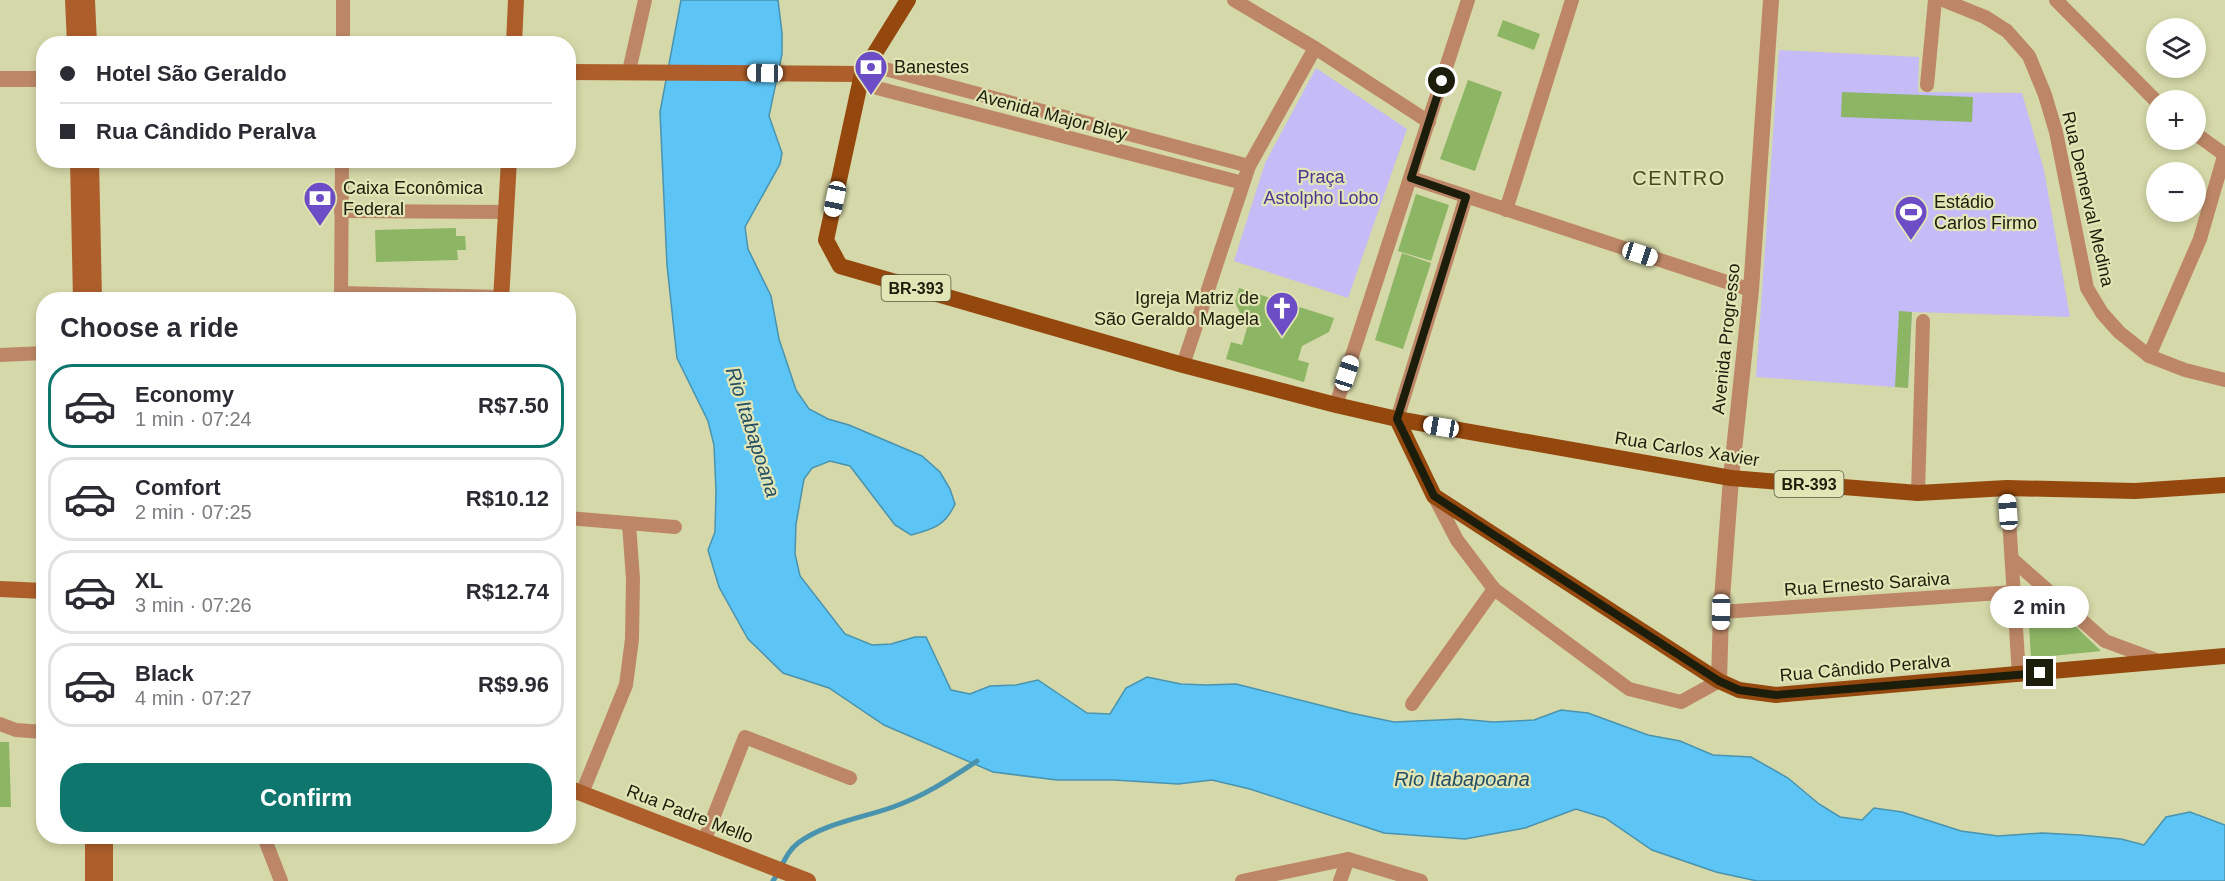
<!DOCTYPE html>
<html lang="en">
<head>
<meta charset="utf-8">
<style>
	:root { --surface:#fff; --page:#f7f7f7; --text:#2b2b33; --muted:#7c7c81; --line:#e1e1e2; --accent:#0f766e }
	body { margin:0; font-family:Helvetica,sans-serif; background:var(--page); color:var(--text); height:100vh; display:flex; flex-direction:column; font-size:22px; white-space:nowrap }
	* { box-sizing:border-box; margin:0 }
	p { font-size:20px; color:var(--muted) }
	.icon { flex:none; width:33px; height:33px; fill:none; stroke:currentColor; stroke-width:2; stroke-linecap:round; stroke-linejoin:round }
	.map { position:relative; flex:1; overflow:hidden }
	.drawer { position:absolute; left:36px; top:292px; width:540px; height:552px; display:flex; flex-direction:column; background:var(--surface); border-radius:24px; box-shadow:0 3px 9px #0003 }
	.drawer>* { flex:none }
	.hud { position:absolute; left:36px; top:36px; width:540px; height:132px; border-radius:24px; box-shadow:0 3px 9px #0003; display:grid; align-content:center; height:132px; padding:0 24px; background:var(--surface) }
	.fabs { position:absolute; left:2146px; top:18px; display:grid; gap:12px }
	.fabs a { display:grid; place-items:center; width:60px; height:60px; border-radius:50%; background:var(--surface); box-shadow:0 3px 9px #0003; font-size:30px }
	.end { position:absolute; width:27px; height:27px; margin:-14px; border:8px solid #1c1d0b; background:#fff; box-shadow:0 0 0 3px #fff }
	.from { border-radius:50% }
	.bubble { position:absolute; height:42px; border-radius:21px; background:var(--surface); box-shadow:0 3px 9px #0003; font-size:20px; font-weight:800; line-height:42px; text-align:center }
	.car { position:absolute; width:18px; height:36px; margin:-18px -9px; border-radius:8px; box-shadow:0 0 4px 2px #0007; background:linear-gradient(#fff 24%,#345 0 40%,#fff 0 76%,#345 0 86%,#fff 0) }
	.hud b { display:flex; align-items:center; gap:21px; height:57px; font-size:22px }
	.hud b+b { border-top:2px solid var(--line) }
	.hud i { width:15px; height:15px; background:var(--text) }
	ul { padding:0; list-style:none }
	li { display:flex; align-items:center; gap:18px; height:84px; margin:0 12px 9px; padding:0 12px; border:3px solid var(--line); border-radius:24px }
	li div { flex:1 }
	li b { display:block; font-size:22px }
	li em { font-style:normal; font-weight:800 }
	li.selected { border-color:var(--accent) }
	li>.icon { width:54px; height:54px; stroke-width:1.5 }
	h2 { padding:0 24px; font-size:27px; line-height:72px }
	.button { display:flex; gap:12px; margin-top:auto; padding:12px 24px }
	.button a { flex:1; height:69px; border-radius:24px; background:var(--accent); color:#fff; font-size:24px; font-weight:800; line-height:69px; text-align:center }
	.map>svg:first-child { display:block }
	.green { fill:#c4bbf7 }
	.water { fill:#5cc5f5; stroke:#4993af; stroke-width:1.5 }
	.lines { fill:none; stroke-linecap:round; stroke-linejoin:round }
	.stream { stroke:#4993af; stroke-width:5 }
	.building { fill:#8cb564 }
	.minor { stroke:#bd8767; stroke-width:14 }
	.tertiary { stroke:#bd8767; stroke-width:16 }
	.secondary { stroke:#ad5e2a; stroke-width:16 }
	.primary { stroke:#95480d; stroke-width:16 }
	.route { stroke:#1c1d0b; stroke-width:8 }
	.labels { text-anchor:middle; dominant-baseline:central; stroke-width:4.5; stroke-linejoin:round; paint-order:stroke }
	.shield { fill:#e2e5b5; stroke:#57593e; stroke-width:1.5 }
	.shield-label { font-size:16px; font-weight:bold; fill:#1c1d0b }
	.poi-label { font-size:18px; fill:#1c1d0b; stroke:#e2e5b5; text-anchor:start }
	.street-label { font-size:18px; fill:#1c1d0b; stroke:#e2e5b5 }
	.park-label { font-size:18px; fill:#4f3594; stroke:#e2e5b5 }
	.neighbourhood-label { font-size:20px; letter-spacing:1.5px; fill:#484a1f; stroke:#e2e5b5 }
	.water-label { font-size:20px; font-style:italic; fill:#244f64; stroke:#e2e5b5 }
</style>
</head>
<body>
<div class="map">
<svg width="2225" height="881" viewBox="0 0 2225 881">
	<rect width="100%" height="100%" fill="#d5d8a8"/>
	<g class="green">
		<path d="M1779 50 1919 57 1918 92 2022 93 2044 170 2070 317 1912 312 1908 388 1756 377Z"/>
		<path d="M1316 68 1407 129 1348 298 1234 261 1265 163Z"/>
	</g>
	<path class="water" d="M681 0H778L782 33V54L769 116 782 153 780 164 745 227 748 249 771 296 779 339 796 390 809 409 828 419 849 425 922 456 940 472 950 489 955 504C945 526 933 529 911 535L895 525 850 466 830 461 812 468 804 479 796 524 795 554 800 576 845 634 872 645 891 644 915 637H926L951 690 970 694 990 686 1016 685 1038 680 1087 713 1110 714 1126 688 1147 677 1181 684 1206 685 1236 684 1351 713 1394 722 1460 719 1493 722 1534 720 1561 710 1588 713 1648 735 1680 741 1713 755 1751 757 1788 778 1819 804 1840 817 1862 820 1874 808 1902 812 1961 831 1998 836 2042 833 2080 835 2121 839 2144 845 2166 817 2190 812 2225 825V881H1757L1716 872 1652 850 1605 818 1576 809 1525 828 1465 839 1384 833 1250 789 1212 780 1178 784 1114 780H1057L993 772 884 725 829 688 783 673 748 639 719 587 708 550 715 532 716 491 714 445 708 421 677 358 667 265 660 112Z"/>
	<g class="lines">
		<path class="stream" d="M773 881C782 868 786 852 798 843 825 823 862 818 893 807 926 795 948 780 977 761"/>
	</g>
	<g class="building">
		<path d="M1503 20 1540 34 1534 50 1497 36Z"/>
		<path d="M1468 80 1502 92 1475 171 1440 159Z"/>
		<path d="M1842 92 1973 97 1972 122 1841 117Z"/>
		<path d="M1416 194 1449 205 1431 261 1398 251Z"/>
		<path d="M456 228V236H465L466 250H457L458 260 376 262 375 230Z"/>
		<path d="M1402 253 1431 263 1403 349 1375 340Z"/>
		<path d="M1239 288 1334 318 1329 332 1302 346 1298 360 1309 363 1304 382 1226 359 1231 342 1242 345 1247 328 1235 302Z"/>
		<path d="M1899 311 1912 312 1908 388 1895 387Z"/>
		<path d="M2039 591 2101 651 2031 658 2027 595Z"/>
		<path d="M0 742H9L11 807H0Z"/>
	</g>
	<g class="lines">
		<g class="minor">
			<path d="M1234 0 1315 48 1429 122"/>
			<path d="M1943 0 1985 17 2007 31 2029 56 2045 95 2056 132 2087 288 2102 313 2119 332 2149 356 2185 370 2225 380"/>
			<path d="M2056 0 2157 102"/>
			<path d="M343 44V0"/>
			<path d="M629 71 645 0"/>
			<path d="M862 74 885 69 1249 166"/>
			<path d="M862 74 877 88 1243 183"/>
			<path d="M1927 85 1935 0"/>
			<path d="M2196 134 2225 155"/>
			<path d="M1411 178 1751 290"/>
			<path d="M1506 210 1572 0"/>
			<path d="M341 211 507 212"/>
			<path d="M341 293 502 297"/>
			<path d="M341 300 342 160"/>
			<path d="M0 355 44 353"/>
			<path d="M2149 356 2200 239 2225 153"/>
			<path d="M1183 365 1249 166 1315 48"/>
			<path d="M1336 405 1468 0"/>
			<path d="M1397 419 1466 197"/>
			<path d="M2007 488 2019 675"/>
			<path d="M1918 493 1923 321"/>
			<path d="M1434 496 1457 540 1494 589 1629 689 1681 702 1719 681"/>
			<path d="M568 518 675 527"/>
			<path d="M2012 559 2105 641 2159 661"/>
			<path d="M1721 612 2014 592"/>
			<path d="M1412 704 1494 589"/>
			<path d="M0 724 16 730 44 732"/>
			<path d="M582 793 626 685 632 639 633 579 629 524"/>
			<path d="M264 837 281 881"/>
			<path d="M704 841 745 737 850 778"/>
			<path d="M1242 881 1348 859 1421 881"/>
			<path d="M1340 881 1348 859"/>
		</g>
		<g class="tertiary">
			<path d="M0 79H44"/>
			<path d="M1719 681 1721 612 1731 478 1751 290 1771 0"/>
		</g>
		<g class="secondary">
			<path d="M73 0 75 44"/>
			<path d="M87 0 89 44"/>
			<path d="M514 44 516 0"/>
			<path d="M568 72 862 74"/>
			<path d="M78 160 81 300"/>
			<path d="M91 160 94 300"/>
			<path d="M501 300 509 160"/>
			<path d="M0 589 44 591"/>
			<path d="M568 788 808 881"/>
			<path d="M93 837V881"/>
			<path d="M105 837V881"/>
		</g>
		<g class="primary">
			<path d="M908 0 862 74 826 240 840 266 1183 365 1336 405 1397 419 1731 478 1918 493 2007 488 2135 491 2225 485"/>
			<path d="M1397 419 1434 496 1719 681 1739 690 1776 695 2225 656"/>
		</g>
	</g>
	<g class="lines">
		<path class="route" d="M1442 81 1411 178 1466 197 1397 419 1434 496 1719 681 1739 690 1776 695 2040 673"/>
	</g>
	<defs>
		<symbol id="bank-pin" viewBox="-11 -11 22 30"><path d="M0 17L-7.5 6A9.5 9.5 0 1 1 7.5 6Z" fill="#6d4dc6" stroke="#e2e5b5"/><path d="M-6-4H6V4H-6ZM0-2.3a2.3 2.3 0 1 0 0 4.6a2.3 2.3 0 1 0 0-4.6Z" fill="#fff"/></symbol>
		<symbol id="stadium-pin" viewBox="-11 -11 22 30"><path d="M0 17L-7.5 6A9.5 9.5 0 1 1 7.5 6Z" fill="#6d4dc6" stroke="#e2e5b5"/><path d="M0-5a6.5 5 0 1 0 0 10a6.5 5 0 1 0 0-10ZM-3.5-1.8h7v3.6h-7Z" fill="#fff"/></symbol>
		<symbol id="church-pin" viewBox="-11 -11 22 30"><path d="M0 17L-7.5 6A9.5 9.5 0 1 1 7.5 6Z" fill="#6d4dc6" stroke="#e2e5b5"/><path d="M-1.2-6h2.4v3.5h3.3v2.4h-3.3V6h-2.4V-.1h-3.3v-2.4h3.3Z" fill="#fff"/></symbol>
	</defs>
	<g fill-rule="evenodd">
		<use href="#bank-pin" x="852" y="48" width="38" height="52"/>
		<use href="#bank-pin" x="301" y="179" width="38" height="52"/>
		<use href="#stadium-pin" x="1892" y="193" width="38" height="52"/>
		<use href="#church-pin" x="1263" y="289" width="38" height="52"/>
	</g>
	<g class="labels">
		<g class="shield">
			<rect x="881.5" y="275" width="69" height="26" rx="4.5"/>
			<rect x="1774.5" y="471" width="69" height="26" rx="4.5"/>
		</g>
		<g class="shield-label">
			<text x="916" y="288">BR-393</text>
			<text x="1809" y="484">BR-393</text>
		</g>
		<g class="poi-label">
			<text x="894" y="67">Banestes</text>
			<text x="343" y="188">Caixa Econômica<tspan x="343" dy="21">Federal</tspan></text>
			<text x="1934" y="202">Estádio<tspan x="1934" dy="21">Carlos Firmo</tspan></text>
			<text x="1259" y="298" text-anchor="end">Igreja Matriz de<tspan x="1259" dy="21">São Geraldo Magela</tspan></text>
		</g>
		<g class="street-label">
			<text transform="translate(1052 115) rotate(15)">Avenida Major Bley</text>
			<text transform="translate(2088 199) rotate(77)">Rua Demerval Medina</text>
			<text transform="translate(1726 339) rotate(-84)">Avenida Progresso</text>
			<text transform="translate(1687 449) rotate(9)">Rua Carlos Xavier</text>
			<text transform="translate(1867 584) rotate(-4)">Rua Ernesto Saraiva</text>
			<text transform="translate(1865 668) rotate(-5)">Rua Cândido Peralva</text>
			<text transform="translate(690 814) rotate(21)">Rua Padre Mello</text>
		</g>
		<g class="park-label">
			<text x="1321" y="177">Praça<tspan x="1321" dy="21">Astolpho Lobo</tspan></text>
		</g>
		<g class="neighbourhood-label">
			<text x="1679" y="178">CENTRO</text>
		</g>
		<g class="water-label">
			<text transform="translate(753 432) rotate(72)">Rio Itabapoana</text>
			<text x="1462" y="779">Rio Itabapoana</text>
		</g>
	</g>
</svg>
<div class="fabs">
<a><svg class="icon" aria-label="layers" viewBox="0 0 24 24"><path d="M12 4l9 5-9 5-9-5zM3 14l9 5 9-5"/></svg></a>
<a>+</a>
<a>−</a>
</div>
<i class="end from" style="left:1442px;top:81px"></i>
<i class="end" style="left:2040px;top:673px"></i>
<div class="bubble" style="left:1990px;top:586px;width:99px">2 min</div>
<i class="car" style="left:765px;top:73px;rotate:271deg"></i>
<i class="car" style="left:835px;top:199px;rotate:192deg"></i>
<i class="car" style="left:1640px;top:254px;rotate:108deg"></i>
<i class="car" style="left:1347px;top:373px;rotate:18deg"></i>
<i class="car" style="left:1441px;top:427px;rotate:280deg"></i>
<i class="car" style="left:2008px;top:512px;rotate:356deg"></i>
<i class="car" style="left:1721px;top:612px;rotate:181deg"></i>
<div class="hud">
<b><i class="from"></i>Hotel São Geraldo</b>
<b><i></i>Rua Cândido Peralva</b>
</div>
<section class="drawer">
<h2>Choose a ride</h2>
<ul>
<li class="selected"><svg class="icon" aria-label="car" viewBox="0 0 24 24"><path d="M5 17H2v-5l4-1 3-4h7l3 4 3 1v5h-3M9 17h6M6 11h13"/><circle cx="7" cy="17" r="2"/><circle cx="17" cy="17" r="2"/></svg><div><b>Economy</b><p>1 min · 07:24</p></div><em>R$7.50</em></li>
<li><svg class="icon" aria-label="car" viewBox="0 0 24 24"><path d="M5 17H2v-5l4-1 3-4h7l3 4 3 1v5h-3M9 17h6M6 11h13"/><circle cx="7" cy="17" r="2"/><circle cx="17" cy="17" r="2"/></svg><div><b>Comfort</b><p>2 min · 07:25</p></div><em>R$10.12</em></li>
<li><svg class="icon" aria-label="car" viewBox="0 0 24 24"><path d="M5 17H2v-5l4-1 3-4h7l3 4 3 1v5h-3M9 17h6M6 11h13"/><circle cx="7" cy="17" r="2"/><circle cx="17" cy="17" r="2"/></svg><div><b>XL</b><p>3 min · 07:26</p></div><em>R$12.74</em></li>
<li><svg class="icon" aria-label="car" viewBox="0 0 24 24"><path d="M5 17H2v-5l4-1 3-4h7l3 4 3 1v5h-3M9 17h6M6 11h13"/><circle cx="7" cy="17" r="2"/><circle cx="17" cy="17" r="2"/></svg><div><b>Black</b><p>4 min · 07:27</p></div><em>R$9.96</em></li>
</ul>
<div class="button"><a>Confirm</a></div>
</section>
</div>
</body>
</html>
